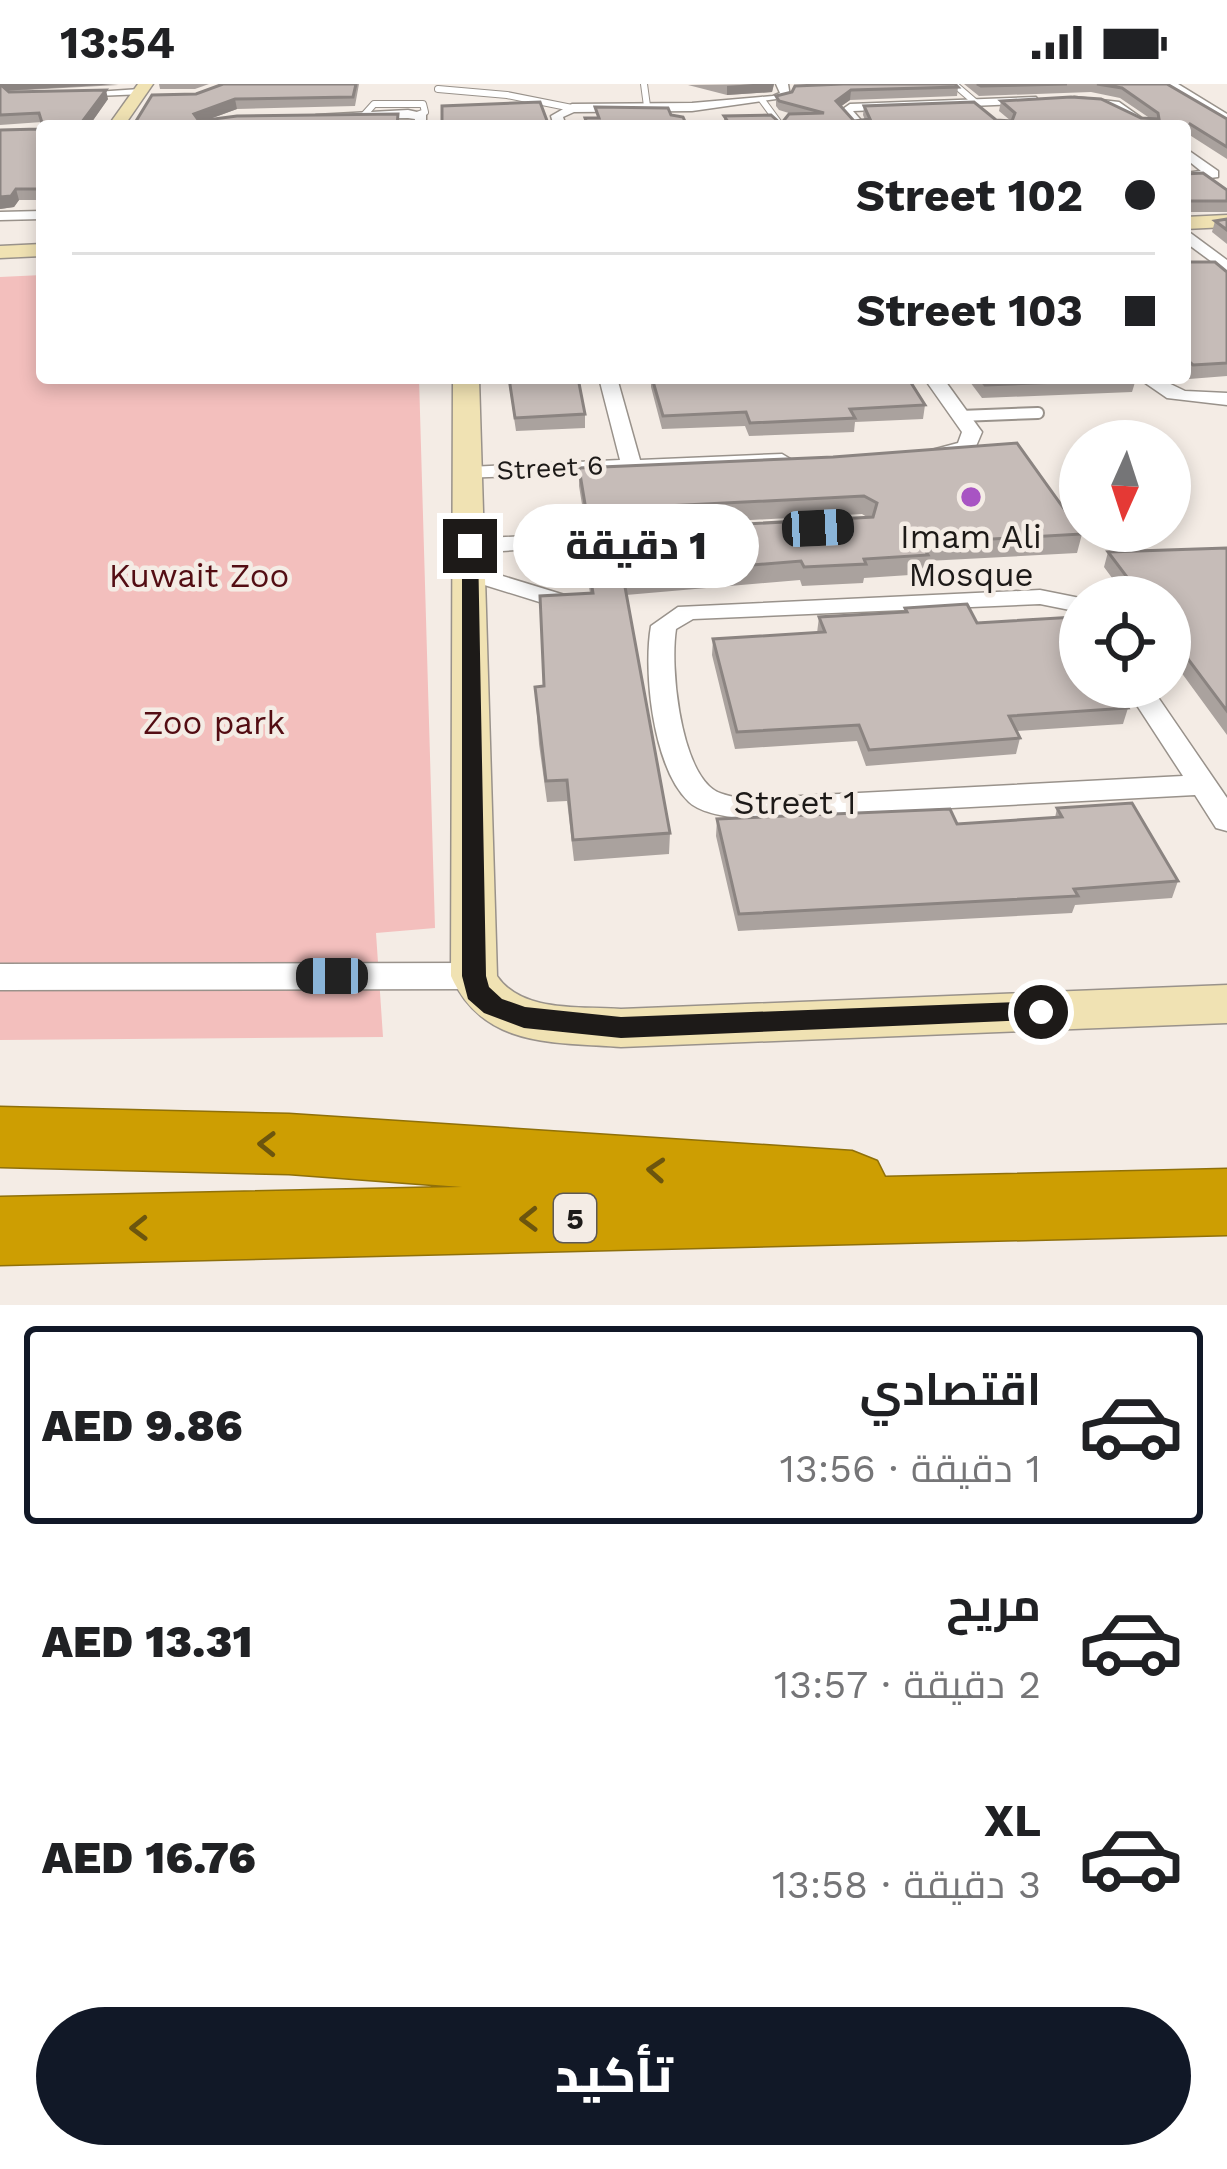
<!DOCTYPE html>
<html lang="ar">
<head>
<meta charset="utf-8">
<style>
	:root { --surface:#fff; --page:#f2f2f2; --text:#202124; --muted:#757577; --line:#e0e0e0; --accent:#111827 }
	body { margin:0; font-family:"Work Sans",Cairo,sans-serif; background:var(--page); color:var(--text); direction:rtl; height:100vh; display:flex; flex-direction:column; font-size:45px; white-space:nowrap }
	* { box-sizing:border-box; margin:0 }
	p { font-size:39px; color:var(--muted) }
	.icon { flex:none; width:66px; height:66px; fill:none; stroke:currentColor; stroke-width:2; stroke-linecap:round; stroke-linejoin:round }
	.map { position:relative; height:1221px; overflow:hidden; direction:ltr }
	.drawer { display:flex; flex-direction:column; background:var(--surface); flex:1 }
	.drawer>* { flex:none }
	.top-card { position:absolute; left:36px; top:36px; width:1155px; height:264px; border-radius:12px; box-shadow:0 6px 18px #0003; direction:rtl; display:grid; align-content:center; height:264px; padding:0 36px; background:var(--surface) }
	.needle { width:78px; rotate:183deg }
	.fabs { position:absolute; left:1059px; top:336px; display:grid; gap:24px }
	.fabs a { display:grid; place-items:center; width:132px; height:132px; border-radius:50%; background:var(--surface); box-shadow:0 6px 18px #0003; font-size:60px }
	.end { position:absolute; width:54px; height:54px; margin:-27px; border:15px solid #1d1a18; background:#fff; box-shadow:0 0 0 6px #fff }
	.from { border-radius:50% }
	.bubble { position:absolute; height:84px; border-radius:42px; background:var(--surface); box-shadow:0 6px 18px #0003; font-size:39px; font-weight:800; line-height:84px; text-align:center; direction:rtl }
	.car { position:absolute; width:36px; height:72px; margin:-36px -18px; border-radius:15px; box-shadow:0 0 9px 3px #0007; background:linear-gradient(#222 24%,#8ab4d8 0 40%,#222 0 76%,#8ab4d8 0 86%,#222 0) }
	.top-card b { display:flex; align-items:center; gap:42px; height:114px; font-size:45px }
	.top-card b+b { border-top:3px solid var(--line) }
	.top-card i { width:30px; height:30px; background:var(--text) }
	ul { padding:21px 0 0; list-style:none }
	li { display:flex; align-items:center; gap:36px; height:198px; margin:0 24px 18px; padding:0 12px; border:6px solid transparent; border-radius:12px }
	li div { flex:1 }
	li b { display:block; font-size:45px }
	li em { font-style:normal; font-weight:800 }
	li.selected { border-color:var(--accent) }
	li>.icon { width:108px; height:108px; stroke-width:1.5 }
	.action { display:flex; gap:24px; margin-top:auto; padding:24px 36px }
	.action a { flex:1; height:138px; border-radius:72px; background:var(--accent); color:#fff; font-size:48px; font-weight:800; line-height:138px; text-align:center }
	.status { display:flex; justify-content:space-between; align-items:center; height:84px; padding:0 60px; background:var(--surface); direction:ltr }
	.status svg { height:33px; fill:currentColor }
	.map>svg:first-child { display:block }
	.green { fill:#f3bfbd }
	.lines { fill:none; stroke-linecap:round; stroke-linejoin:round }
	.lane-far1-casing { stroke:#99928b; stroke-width:8 }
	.lane-casing { stroke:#99928b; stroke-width:14 }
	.street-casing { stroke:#99928b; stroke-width:3 }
	.secondary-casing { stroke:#99928b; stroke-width:3 }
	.highway-casing { stroke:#8f700a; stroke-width:3 }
	.lane-far1 { stroke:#fff; stroke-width:6 }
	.lane { stroke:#fff; stroke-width:10 }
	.street { fill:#fff; fill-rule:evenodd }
	.secondary { fill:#f0e2b3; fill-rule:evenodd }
	.highway { fill:#cd9e02; fill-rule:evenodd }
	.wall { fill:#aaa29e }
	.shaded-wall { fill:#8b8481 }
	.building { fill:#c6bcb8; stroke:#8b8481; stroke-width:3 }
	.oneway { stroke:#6c550e }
	.route { fill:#1d1a18 }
	.poi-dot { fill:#a854c3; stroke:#f4ece5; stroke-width:4.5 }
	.labels { text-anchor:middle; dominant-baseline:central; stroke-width:9; stroke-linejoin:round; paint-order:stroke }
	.far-street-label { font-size:27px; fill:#1d1a18; stroke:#f4ece5 }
	.shield { fill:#f4ece5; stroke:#5e5956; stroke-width:3 }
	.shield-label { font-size:30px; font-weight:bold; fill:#1d1a18 }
	.poi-label { font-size:33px; fill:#1d1a18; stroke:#f4ece5 }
	.park-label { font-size:33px; fill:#530d13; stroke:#f4ece5 }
	.street-label { font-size:33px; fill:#1d1a18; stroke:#f4ece5 }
</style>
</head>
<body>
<div class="status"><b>13:54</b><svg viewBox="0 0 49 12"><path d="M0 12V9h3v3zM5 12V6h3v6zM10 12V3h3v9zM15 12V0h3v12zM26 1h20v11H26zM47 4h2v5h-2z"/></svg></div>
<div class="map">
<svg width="1227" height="1221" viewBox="0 0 1227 1221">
	<rect width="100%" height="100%" fill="#f4ece5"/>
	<path class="green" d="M42 191V294H419L435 844 376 849 383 953 0 956V193Z"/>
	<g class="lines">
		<defs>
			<g id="lane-far1">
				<path d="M644 0 647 22"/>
				<path d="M954 0 975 18"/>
				<path d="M438 5 507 11 572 24"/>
				<path d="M762 16 781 42"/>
				<path d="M365 30 374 20H423L425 28 417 31"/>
			</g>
			<path id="lane" d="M960 332 1038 329"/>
			<g id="street">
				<path d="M776 0H788L790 13 692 27 574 28 563 33 566 42H554L551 32 572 20 692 19 773 12 780 9Z"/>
				<path d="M1164 0H1178L1227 30V39Z"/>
				<path d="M140 5 144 10 72 13 66 10Z"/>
				<path d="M1036 13 1040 19 853 27 866 42H853L840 27 850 20Z"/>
				<path d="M1074 13 1119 18 1153 42H1139L1112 23 1070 18Z"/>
				<path d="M408 26 426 30V42H414L415 35 408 34 322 35 316 31Z"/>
				<path d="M1185 64 1218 87V93L1185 97V89L1201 87 1185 74Z"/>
				<path d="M42 127V135L0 136V128Z"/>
				<path d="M1185 145 1227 176V189L1185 158Z"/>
				<path d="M599 294H617L640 376 782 370 792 376 782 382 461 394 458 389 469 383 620 376Z"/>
				<path d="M924 294H943L979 344 982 348 974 367 928 375V367L958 359 962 348Z"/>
				<path d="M1138 294H1158L1185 307 1227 309V321L1167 314Z"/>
				<path d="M616 447 624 449V459L470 469 458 462 470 455Z"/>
				<path d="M470 482 571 513 574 518 562 525 462 494 458 489 462 484Z"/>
				<path d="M1040 506 1080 514V528L1040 520 693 535 676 545C670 584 680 674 709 702 718 711 731 712 744 715L1183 692 1125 603H1151L1227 714V747L1216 744 1195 711 744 735C727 732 702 730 689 718 653 684 643 588 651 542L678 523Z"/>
				<path d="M474 879 486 883 491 892 486 901 474 905 0 906V880Z"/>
			</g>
			<g id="secondary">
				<path d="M138 0H153L124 42H108Z"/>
				<path d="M1227 131V143L1185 145V133Z"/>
				<path d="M42 160V172L0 174V162Z"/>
				<path d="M453 294H479L497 892C522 929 581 922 621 925L1227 901V939L621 963C553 958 483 964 451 892Z"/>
			</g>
			<path id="highway" d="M0 1023 289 1030 852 1067 877 1077 885 1093 1227 1085V1151L0 1181V1113L462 1103 289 1090 0 1083Z"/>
		</defs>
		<use href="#lane-far1" class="lane-far1-casing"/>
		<use href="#lane" class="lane-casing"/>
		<use href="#street" class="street-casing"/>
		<use href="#secondary" class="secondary-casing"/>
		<use href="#highway" class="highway-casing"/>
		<use href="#lane-far1" class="lane-far1"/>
		<use href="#lane" class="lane"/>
		<use href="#street" class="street"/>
		<use href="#secondary" class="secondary"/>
		<use href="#highway" class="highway"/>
	</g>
	<g class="wall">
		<path d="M0 0 118 1 8 7 108 15 89 42H43L42 38 0 41Z"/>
		<path d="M159 0H209L195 5H160Z"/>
		<path d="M223 0H359L355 22 237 25 207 36 398 30 399 42H133L196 10Z"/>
		<path d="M774 0 772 8 727 11 688 1Z"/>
		<path d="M964 0H1167L1227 35V75L1188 50 1185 42H724V32L781 40 792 30 779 26 776 22V12L792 8 958 3 957 12 850 16 841 22 854 37 865 36 863 31 864 22 1011 37 999 27 1001 17 1151 35 1120 14 1091 8 979 12Z"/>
		<path d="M42 43V116H19L14 123 0 125Z"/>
		<path d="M1185 90 1227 106V128H1185Z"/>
		<path d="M1227 135V160L1212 148 1215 137Z"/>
		<path d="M1185 178 1227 188V292L1189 295 1185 291Z"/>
		<path d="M508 294H583V298H578L585 330V344L516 347Z"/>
		<path d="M651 294H908L925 321 923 335 855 338 854 348 749 352 745 342 662 345 651 303Z"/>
		<path d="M967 294H1135L1136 295 1132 308 982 314Z"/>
		<path d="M833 373 1082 450 1077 469 927 477 925 490 864 494 863 499 802 502 800 496 626 511 670 749 669 770 574 777 567 717 547 718 539 660 535 603 544 602 590 509 583 467V449L867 433 862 430 586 445 579 402V384Z"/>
		<path d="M1227 464V651L1170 573V513H1126L1104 483 1108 468Z"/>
		<path d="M905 524 977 539 1128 624 1123 640 1017 647 1020 654 1016 670 866 682 857 657 735 665 712 571 713 555 817 549 819 533 904 528Z"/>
		<path d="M1057 724 1178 797 1172 814 1075 821 1072 829 738 847 716 752 717 735 957 740 1055 734Z"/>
	</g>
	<g class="shaded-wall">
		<path d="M0 0H119L1 7Z"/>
		<path d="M753 0H774L772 8 727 11V2Z"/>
		<path d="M106 6 108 15 89 42H79Z"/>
		<path d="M851 6 850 16 836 26V17Z"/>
		<path d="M235 15 237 25 196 40 194 30Z"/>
		<path d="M16 105 19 116 14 123 0 125V113Z"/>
	</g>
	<g class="building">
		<path d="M0 0 9 8 106 6 79 42H43L39 29 0 31Z"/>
		<path d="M223 0H356L353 13 235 15 194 30 199 37 237 32 398 30 397 42H133L152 11 196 10Z"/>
		<path d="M843 0H955L958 3 851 6 836 17 854 37 870 35 864 22 974 18 996 36 1012 37 1015 29 1001 17 1071 13 1101 15 1141 34 1159 35 1158 29 1122 4 1097 0H1167L1227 35V63L1190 40 1185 47V42H731L724 32 771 31 781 40 789 30 824 29 779 17 776 12 792 8 795 2Z"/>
		<path d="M977 0H1067L981 2Z"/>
		<path d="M540 18 549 42H442V22Z"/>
		<path d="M595 23 668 24 671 31 683 33 687 42H588L585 34H599Z"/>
		<path d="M42 43V105H16L11 112 0 113V46L40 45Z"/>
		<path d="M1203 89 1227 106V117H1188L1185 115V90Z"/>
		<path d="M1227 135V146L1215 137Z"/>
		<path d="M1185 178H1215L1227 188V279L1193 281 1185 274Z"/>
		<path d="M509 294H578L585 330 515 334Z"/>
		<path d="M652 294H908L925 321 850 325 855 334 750 339 746 328 663 332Z"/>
		<path d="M979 294H1135L1136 295 985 301Z"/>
		<path d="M1017 359 1082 450 921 459 928 471 864 475 866 480 804 483 801 477 623 492 670 749 573 756 567 696 546 697 535 603 544 602 540 512 593 509 583 449 873 433 877 419 864 412 586 426 579 384 833 373Z"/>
		<path d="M1227 464V627L1170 551V513H1142L1108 468Z"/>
		<path d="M967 520 977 539 1075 533 1080 542V603H1116L1128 624 1009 632 1020 654 869 666 859 641 737 648 713 555 825 548 819 533 907 528 905 524Z"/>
		<path d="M1132 719 1178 797 1074 805 1078 812 739 830 717 735 950 725 957 740 1062 733 1057 724Z"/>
	</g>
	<defs><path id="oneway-chevron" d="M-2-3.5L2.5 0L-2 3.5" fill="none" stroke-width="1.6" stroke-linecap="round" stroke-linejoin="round" transform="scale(3)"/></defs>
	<g class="oneway">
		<use href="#oneway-chevron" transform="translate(267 1060) rotate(-179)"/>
		<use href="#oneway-chevron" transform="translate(656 1086) rotate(-176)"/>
		<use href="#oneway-chevron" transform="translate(529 1135) rotate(179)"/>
		<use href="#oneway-chevron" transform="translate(139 1144) rotate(179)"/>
	</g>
	<path class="route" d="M470 457 478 462 486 892 489 903 502 915 525 923 621 933 1041 917 1050 920 1053 928 1050 935 621 954 524 944 484 929 468 915 462 892V462Z"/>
	<circle class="poi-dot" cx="971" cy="413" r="12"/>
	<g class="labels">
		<g class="far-street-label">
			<text transform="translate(550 384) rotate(-3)">Street 6</text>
		</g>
		<rect class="shield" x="554" y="1110" width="42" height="48" rx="9"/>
		<g class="shield-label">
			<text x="575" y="1134">5</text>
		</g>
		<g class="poi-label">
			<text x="971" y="452">Imam Ali<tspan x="971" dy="38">Mosque</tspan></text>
		</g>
		<g class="park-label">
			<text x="199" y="491">Kuwait Zoo</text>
			<text x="214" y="638">Zoo park</text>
		</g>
		<g class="street-label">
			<text x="795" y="718">Street 1</text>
		</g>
	</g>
</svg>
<div class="fabs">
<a><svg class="needle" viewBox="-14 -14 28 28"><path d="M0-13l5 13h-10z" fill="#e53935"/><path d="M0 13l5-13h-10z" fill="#757577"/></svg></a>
<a><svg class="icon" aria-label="locate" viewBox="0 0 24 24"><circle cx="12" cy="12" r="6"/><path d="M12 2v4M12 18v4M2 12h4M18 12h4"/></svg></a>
</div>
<i class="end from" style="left:1041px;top:928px"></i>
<i class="end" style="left:470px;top:462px"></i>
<div class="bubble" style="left:513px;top:420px;width:246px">1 دقيقة</div>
<i class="car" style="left:818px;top:444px;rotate:87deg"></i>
<i class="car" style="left:332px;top:892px;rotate:270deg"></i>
<div class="top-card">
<b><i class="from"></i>Street 102</b>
<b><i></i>Street 103</b>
</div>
</div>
<section class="drawer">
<ul>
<li class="selected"><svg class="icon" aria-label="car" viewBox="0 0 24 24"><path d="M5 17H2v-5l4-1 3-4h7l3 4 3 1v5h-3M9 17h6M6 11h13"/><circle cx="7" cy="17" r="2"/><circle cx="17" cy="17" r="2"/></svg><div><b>اقتصادي</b><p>1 دقيقة · 13:56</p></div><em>AED 9.86</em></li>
<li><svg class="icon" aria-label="car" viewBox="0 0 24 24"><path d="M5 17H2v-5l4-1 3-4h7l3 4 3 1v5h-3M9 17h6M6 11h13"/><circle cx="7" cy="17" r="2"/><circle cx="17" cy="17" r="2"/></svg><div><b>مريح</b><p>2 دقيقة · 13:57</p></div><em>AED 13.31</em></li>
<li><svg class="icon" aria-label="car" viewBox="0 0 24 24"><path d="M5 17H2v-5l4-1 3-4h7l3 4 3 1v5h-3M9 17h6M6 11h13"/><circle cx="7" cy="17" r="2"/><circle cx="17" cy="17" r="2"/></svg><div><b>XL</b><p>3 دقيقة · 13:58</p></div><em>AED 16.76</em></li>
</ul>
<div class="action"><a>تأكيد</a></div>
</section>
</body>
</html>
